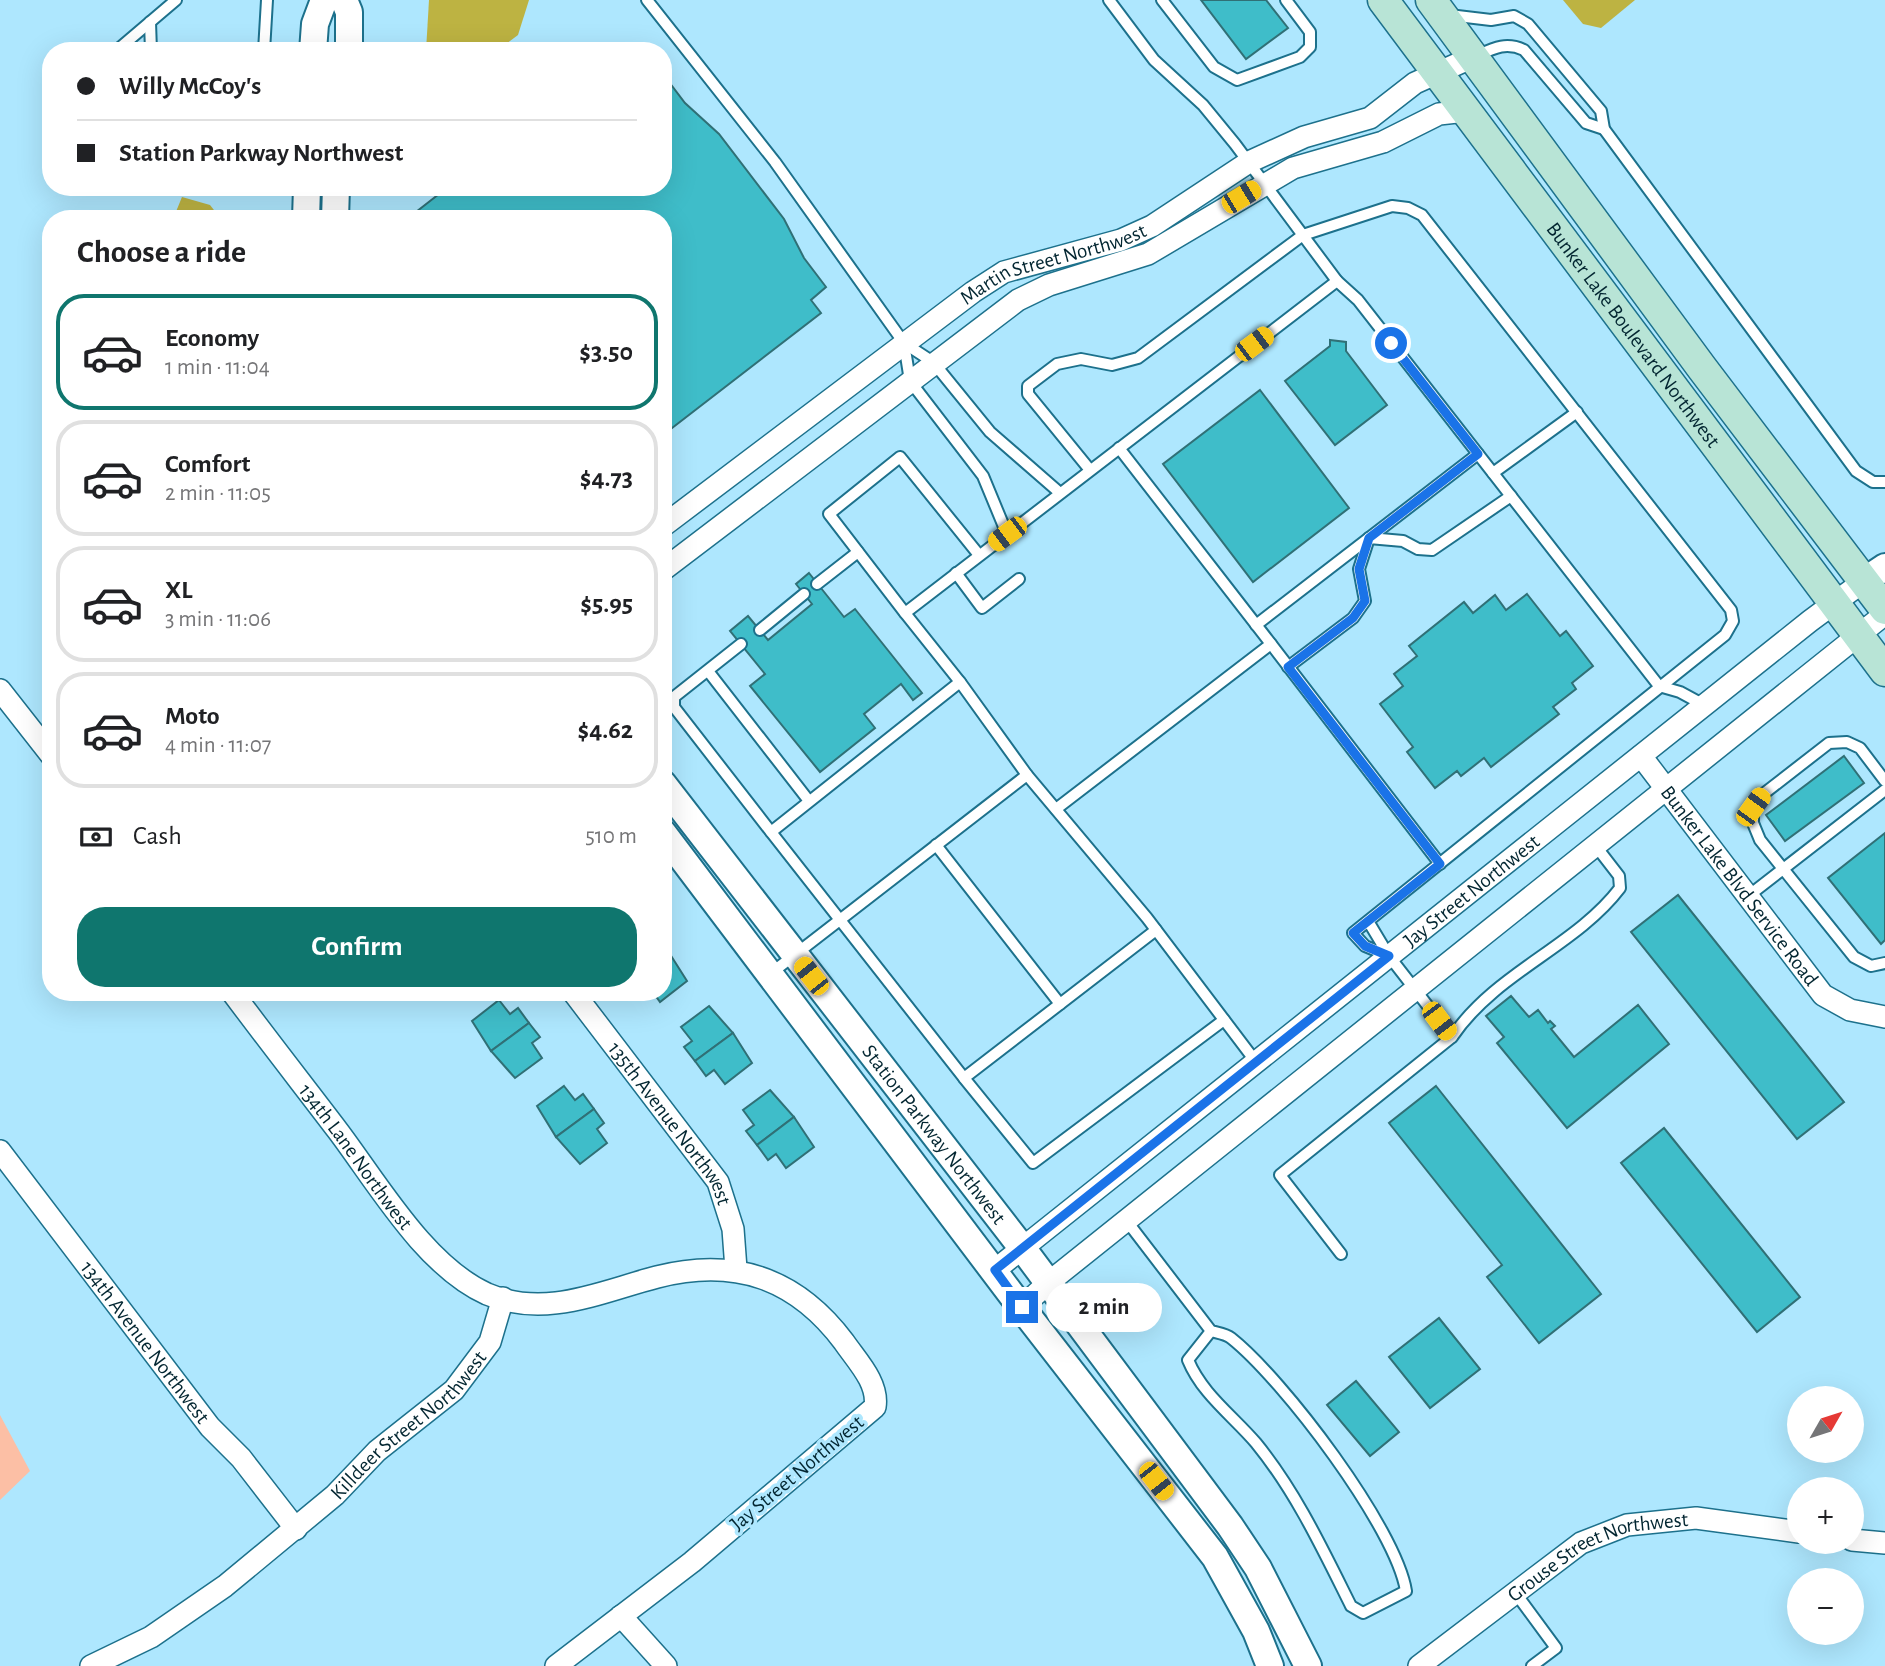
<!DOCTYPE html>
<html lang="en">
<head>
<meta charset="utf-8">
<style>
	:root { --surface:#fff; --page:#f2f2f2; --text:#202124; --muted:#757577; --line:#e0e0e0; --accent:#0f766e }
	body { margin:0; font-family:"Alegreya Sans",sans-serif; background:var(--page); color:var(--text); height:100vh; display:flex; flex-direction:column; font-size:26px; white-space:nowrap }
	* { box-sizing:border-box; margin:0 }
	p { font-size:23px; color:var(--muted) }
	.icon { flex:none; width:38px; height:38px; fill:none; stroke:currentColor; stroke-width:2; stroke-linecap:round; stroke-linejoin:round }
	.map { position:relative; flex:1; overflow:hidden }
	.panel { position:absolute; left:42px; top:210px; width:630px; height:791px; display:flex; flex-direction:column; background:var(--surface); border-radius:28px; box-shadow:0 7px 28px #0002 }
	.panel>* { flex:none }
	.hud { position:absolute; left:42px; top:42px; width:630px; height:154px; border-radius:28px; box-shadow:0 7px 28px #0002; display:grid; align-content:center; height:154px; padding:0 35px; background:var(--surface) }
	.needle { width:46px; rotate:51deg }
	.controls { position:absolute; left:1787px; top:1386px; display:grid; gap:14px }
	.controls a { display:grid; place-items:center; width:77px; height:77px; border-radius:50%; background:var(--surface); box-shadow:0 7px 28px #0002; font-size:35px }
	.end { position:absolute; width:32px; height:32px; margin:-16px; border:9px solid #1a73e8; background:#fff; box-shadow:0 0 0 4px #fff }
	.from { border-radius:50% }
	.bubble { position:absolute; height:49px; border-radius:24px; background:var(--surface); box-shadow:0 7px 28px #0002; font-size:23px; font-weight:700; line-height:49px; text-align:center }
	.car { position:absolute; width:21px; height:42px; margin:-21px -10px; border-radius:9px; box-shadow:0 0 5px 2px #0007; background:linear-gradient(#f5c518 24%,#345 0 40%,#f5c518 0 76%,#345 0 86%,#f5c518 0) }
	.hud b { display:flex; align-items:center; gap:24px; height:66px; font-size:26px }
	.hud b+b { border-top:2px solid var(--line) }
	.hud i { width:18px; height:18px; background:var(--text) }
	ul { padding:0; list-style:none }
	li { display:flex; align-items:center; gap:21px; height:116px; margin:0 14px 10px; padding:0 21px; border:4px solid var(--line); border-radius:28px }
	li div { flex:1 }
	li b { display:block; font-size:26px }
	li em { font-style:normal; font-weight:700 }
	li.selected { border-color:var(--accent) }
	li>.icon { width:63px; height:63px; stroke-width:1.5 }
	h2 { padding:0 35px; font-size:32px; line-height:84px }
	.pay { display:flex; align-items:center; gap:18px; height:77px; padding:0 35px; font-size:26px }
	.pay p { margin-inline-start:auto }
	.button { display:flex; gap:14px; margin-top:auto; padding:14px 35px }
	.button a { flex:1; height:80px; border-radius:28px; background:var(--accent); color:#fff; font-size:28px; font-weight:700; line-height:80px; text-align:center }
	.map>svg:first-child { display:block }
	.green { fill:#fcbfa5 }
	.water { fill:#bdb342 }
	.building { fill:#3fbdc9; stroke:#307076; stroke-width:2 }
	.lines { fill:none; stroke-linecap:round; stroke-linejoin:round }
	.service-casing { stroke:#1d718c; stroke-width:14 }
	.minor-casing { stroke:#1d718c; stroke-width:24 }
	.tertiary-casing { stroke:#1d718c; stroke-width:30 }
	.secondary-casing { stroke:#1d718c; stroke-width:33 }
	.service { stroke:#fff; stroke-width:10 }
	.minor { stroke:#fff; stroke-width:21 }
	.tertiary { stroke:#fff; stroke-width:26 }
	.secondary { stroke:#b8e4d6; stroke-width:30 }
	.route { stroke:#1a73e8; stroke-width:9 }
	.labels { text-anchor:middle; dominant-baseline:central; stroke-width:7; stroke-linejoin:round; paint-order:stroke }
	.street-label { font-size:21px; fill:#032631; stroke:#aee7fe }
</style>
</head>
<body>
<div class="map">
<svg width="1885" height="1666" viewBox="0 0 1885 1666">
	<rect width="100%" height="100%" fill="#aee7fe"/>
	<path class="green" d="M0 1415 30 1471 0 1500Z"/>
	<g class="water">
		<path d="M429 0H529L518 35 497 51H426Z"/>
		<path d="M1563 0H1635L1601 28 1583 24Z"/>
		<path d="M182 197 210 205 221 219H173Z"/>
	</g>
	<g class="building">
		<path d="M1201 0H1266L1288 28 1246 59Z"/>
		<path d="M663 74 685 103 719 134 784 219 804 258 826 287 811 300 821 313 663 435V219H407L448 187H663Z"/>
		<path d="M1330 340 1346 342V351L1387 405 1335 445 1285 381 1330 346Z"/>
		<path d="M1260 390 1349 508 1253 582 1163 464Z"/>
		<path d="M809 573 844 617 855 609 922 693 913 700 901 684 864 714 875 728 820 772 750 686 765 674 730 631 748 616 768 640 812 604 796 584Z"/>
		<path d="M1527 594 1560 636 1566 631 1593 666 1572 683 1576 689 1553 707 1559 714 1491 767 1484 758 1461 776 1457 771 1435 788 1407 752 1413 747 1380 704 1403 686 1394 674 1417 656 1409 646 1464 602 1473 613 1495 595 1506 610Z"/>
		<path d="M1844 756 1864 783 1785 841 1766 815Z"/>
		<path d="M1885 833V940L1881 944 1828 878Z"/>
		<path d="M1678 895 1844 1102 1797 1139 1631 932Z"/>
		<path d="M668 951 687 981 660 1002 653 992H663V954Z"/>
		<path d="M1511 996 1529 1017 1538 1010 1548 1023 1550 1021 1555 1026 1551 1029 1574 1057 1638 1005 1669 1044 1567 1128 1497 1043 1504 1037 1486 1016Z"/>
		<path d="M499 1000 510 1014 518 1008 529 1023 491 1051 472 1021Z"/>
		<path d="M709 1006 733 1033 695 1061 684 1047 692 1041 681 1027Z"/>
		<path d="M529 1023 540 1037 532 1043 542 1058 515 1078 491 1051Z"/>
		<path d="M733 1033 752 1063 725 1084 714 1070 706 1076 695 1061Z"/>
		<path d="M564 1086 575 1100 583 1094 594 1109 556 1137 537 1106Z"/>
		<path d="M1436 1086 1601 1294 1539 1343 1487 1277 1502 1265 1389 1123Z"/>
		<path d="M770 1090 794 1117 757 1145 746 1131 754 1125 743 1110Z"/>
		<path d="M594 1109 604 1123 597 1129 607 1143 580 1164 556 1137Z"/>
		<path d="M794 1117 814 1147 786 1168 776 1154 768 1160 757 1145Z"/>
		<path d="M1664 1128 1800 1297 1757 1332 1621 1163Z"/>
		<path d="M1439 1318 1480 1369 1430 1408 1389 1357Z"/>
		<path d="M1356 1381 1399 1432 1370 1456 1327 1405Z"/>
	</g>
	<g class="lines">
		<defs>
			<g id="service">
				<path d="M647 0 775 162 904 343 933 362 990 432 1060 493"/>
				<path d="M1109 0 1154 60 1203 105 1235 144 1337 281 905 613 960 682 1027 775 1147 918 1256 1062"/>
				<path d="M1162 0 1214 67 1237 80 1300 57 1310 47V32L1286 0"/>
				<path d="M1449 15 1491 20 1514 16 1528 24 1601 111 1604 129 1856 471 1873 482H1885"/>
				<path d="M150 22 151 51"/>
				<path d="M116 51 176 0"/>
				<path d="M264 51 267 0"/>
				<path d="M1474 57C1492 49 1505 41 1524 50L1586 123 1604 129"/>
				<path d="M1337 281 1358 300 1659 686 1680 692 1704 705"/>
				<path d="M904 343 910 381 983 476 1007 534"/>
				<path d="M1090 470 1028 394V386L1057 364 1081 359 1112 365 1138 358 1303 235 1392 206 1408 208 1422 215 1731 610 1733 621 1725 635 1353 933 1365 946 1389 956 1368 921"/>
				<path d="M1493 473 1577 412"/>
				<path d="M956 573 982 608 1019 579"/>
				<path d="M817 584 858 552"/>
				<path d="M905 613 829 514 900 457 979 555"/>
				<path d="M1256 625 1478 454"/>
				<path d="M760 630 804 594"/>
				<path d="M741 644 674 697V707L771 832"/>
				<path d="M1271 644 1440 864"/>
				<path d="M1288 667 1353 618 1365 601 1359 569 1369 538 1403 541 1418 549 1432 550 1511 496"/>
				<path d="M708 671 809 801"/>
				<path d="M960 682 771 832 964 1078"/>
				<path d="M1885 781 1860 748 1847 742 1829 743 1762 795 1753 807V823L1760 840 1854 957 1871 966 1885 963"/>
				<path d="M1056 809 1271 644 1119 448"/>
				<path d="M936 845 1060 1004"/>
				<path d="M1747 897 1885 790"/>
				<path d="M1156 930 964 1078 1033 1163 1224 1020"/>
				<path d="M770 974 1027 775"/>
				<path d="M1452 1037C1496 972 1575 947 1620 888L1619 876 1595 845"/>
				<path d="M1126 1220 1211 1331C1218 1333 1226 1334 1231 1338 1283 1379 1396 1528 1406 1591L1363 1613 1351 1606C1323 1550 1296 1492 1256 1443 1233 1416 1202 1394 1188 1360L1211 1331"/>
				<path d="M1341 1254 1280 1175 1452 1037 1389 956"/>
				<path d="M1517 1595 1556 1648 1532 1666"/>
			</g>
			<g id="minor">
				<path id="s1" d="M663 526 973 292 1004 272 1121 240 1152 226 1249 162 1304 137 1370 118 1415 83 1473 57"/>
				<path d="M663 570 1018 300 1049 285 1148 254 1293 168 1383 142 1439 114 1466 111"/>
				<path d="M0 690 51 755"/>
				<path id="s2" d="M1641 756 1823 995 1850 1010 1885 1017"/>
				<path id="s3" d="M232 992C267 1039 303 1085 338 1131 378 1184 425 1266 487 1294 546 1319 602 1291 657 1277 735 1257 796 1278 844 1342 857 1361 879 1383 875 1407L692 1562 556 1666"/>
				<path id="s4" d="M573 992 718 1182 733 1229 736 1269"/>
				<path id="s5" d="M0 1151 210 1427 241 1458 296 1529"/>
				<path id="s6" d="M995 1270 1810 621 1864 581"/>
				<path d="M1022 1307 1048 1283 1885 614"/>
				<path d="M1852 1540 1885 1543"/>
				<path d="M621 1616 666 1666"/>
				<path id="s7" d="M91 1666 151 1637 225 1586 335 1495 377 1451 454 1390 490 1342 503 1298"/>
				<path id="s8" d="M1419 1666 1581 1543 1627 1525 1696 1518 1799 1532"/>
			</g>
			<g id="tertiary">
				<path d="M344 0 349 12V51"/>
				<path d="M313 51 315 24 324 0"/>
				<path d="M306 219 307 187"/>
				<path d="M335 219 336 187"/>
				<path d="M1864 581 1885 567"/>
				<path id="s9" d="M663 784 1023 1249 1230 1526 1258 1568 1308 1666"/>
				<path d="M663 833 1011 1294 1215 1557 1256 1631 1270 1666"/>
			</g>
			<g id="secondary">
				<path id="s10" d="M1383 0 1885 671"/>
				<path d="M1431 0 1702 368 1885 609"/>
			</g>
		</defs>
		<use href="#service" class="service-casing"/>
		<use href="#minor" class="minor-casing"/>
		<use href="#tertiary" class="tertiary-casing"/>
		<use href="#secondary" class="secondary-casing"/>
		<use href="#service" class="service"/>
		<use href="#minor" class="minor"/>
		<use href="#tertiary" class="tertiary"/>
		<use href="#secondary" class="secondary"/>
	</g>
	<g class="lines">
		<path class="route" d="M1022 1307 995 1270 1389 956 1365 946 1353 933 1440 864 1288 667 1353 618 1365 601 1359 569 1369 538 1478 454 1391 343"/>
	</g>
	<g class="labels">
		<g class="street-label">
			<text stroke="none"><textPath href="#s1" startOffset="474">Martin Street Northwest</textPath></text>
			<text stroke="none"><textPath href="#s10" startOffset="418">Bunker Lake Boulevard Northwest</textPath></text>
			<text stroke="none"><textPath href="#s2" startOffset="163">Bunker Lake Blvd Service Road</textPath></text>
			<text stroke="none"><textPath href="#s6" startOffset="609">Jay Street Northwest</textPath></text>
			<text stroke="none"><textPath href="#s4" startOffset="164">135th Avenue Northwest</textPath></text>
			<text stroke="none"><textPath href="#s9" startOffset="443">Station Parkway Northwest</textPath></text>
			<text stroke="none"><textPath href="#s3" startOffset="206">134th Lane Northwest</textPath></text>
			<text stroke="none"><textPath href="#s5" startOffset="240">134th Avenue Northwest</textPath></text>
			<text stroke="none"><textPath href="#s7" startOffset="401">Killdeer Street Northwest</textPath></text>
			<text transform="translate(797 1473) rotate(-40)">Jay Street Northwest</text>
			<text stroke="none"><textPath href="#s8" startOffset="214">Grouse Street Northwest</textPath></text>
		</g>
	</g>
</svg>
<div class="controls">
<a><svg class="needle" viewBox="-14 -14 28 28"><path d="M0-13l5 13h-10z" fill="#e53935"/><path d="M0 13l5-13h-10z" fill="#757577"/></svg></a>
<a>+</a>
<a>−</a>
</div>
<i class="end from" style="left:1391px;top:343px"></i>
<i class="end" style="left:1022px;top:1307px"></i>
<div class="bubble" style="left:1046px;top:1283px;width:116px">2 min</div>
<i class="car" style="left:1241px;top:197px;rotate:59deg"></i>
<i class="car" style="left:1254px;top:344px;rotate:53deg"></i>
<i class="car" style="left:1007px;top:534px;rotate:233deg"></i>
<i class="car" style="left:1753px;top:807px;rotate:36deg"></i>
<i class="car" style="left:811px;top:976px;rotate:322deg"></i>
<i class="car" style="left:1439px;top:1021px;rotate:143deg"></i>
<i class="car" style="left:1156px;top:1481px;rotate:142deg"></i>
<div class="hud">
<b><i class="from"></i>Willy McCoy's</b>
<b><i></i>Station Parkway Northwest</b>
</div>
<section class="panel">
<h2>Choose a ride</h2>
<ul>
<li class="selected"><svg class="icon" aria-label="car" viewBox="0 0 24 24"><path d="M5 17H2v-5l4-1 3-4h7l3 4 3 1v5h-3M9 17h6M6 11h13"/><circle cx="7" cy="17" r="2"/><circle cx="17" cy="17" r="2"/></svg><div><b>Economy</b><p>1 min · 11:04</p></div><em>$3.50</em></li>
<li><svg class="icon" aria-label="car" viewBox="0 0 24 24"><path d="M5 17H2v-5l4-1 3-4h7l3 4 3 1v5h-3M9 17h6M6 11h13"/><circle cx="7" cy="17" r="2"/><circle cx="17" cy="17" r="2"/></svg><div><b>Comfort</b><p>2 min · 11:05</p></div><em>$4.73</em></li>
<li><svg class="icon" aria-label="car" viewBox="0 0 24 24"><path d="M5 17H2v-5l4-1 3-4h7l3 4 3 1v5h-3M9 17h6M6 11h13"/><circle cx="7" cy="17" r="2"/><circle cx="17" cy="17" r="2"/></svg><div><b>XL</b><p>3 min · 11:06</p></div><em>$5.95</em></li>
<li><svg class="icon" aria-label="car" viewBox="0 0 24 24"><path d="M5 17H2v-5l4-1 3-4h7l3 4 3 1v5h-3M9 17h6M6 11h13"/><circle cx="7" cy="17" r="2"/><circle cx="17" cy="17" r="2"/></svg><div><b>Moto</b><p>4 min · 11:07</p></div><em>$4.62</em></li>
</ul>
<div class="pay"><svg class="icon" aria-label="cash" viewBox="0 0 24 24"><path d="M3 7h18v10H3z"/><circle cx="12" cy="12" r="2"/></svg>Cash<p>510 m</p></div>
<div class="button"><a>Confirm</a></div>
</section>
</div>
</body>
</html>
